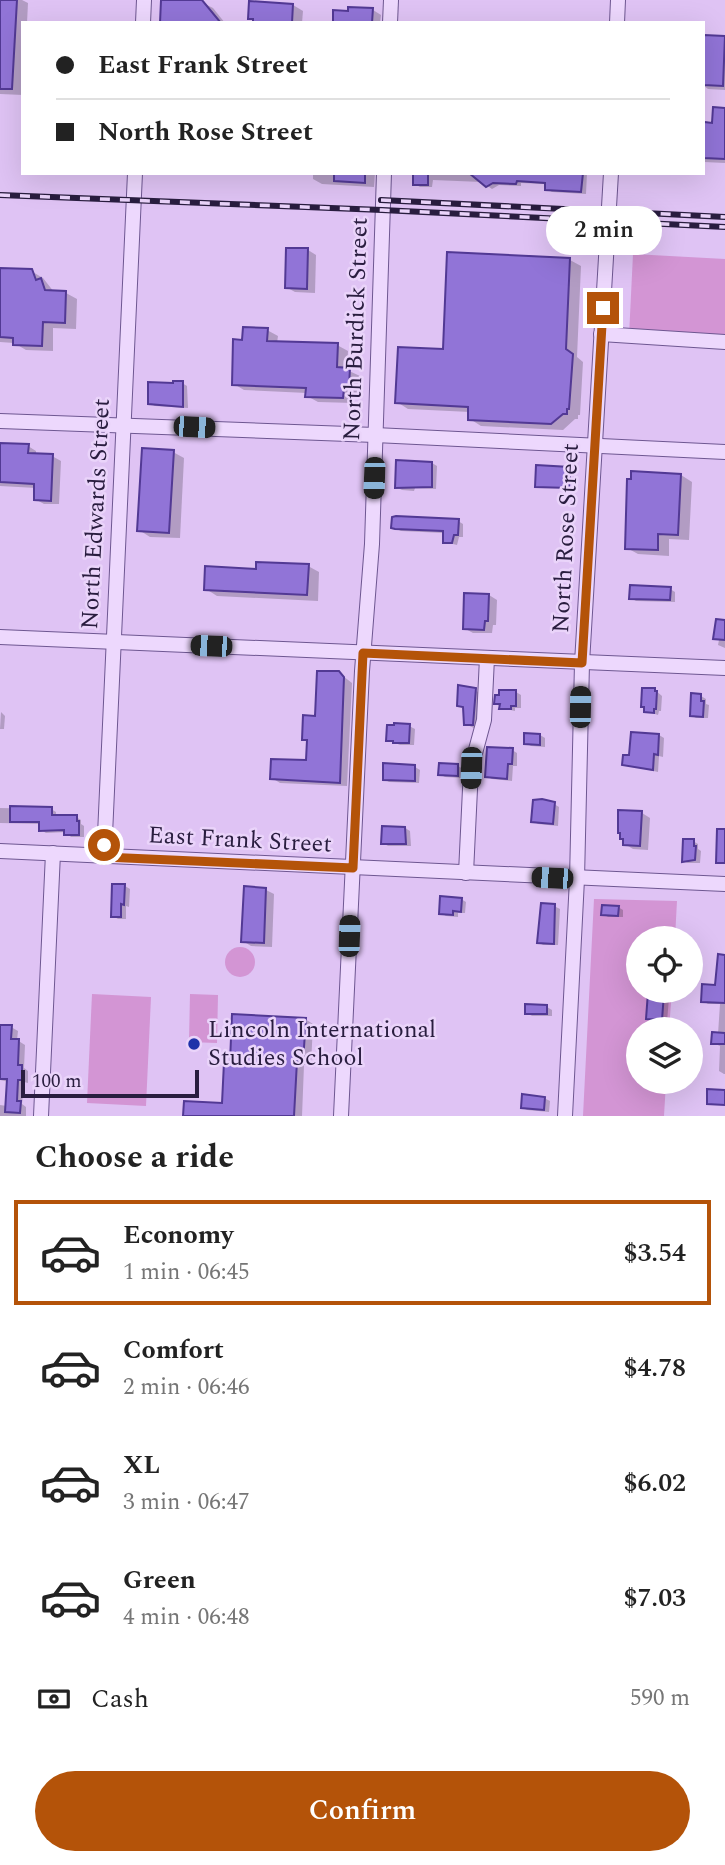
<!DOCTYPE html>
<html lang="en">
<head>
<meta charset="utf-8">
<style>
	:root { --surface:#fff; --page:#f6f6f6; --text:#222; --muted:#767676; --line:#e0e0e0; --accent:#b45309 }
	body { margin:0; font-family:Spectral,serif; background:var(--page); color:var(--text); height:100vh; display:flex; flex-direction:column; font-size:26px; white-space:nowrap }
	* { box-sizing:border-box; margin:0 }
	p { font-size:23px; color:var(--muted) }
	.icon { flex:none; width:38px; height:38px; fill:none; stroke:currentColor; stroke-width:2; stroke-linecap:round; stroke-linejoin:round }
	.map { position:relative; height:1116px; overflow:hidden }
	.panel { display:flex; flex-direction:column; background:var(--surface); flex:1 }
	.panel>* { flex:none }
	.top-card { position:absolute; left:21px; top:21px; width:684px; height:154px; border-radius:0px; box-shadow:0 7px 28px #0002; display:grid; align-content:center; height:154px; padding:0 35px; background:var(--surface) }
	.buttons { position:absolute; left:626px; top:926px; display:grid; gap:14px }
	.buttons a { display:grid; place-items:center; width:77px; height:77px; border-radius:50%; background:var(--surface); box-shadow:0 7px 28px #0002; font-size:35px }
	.scale { position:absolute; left:21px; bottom:18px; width:178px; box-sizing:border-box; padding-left:7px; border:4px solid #291d3f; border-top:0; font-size:19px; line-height:24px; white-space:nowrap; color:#291d3f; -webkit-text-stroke:5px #ead4fa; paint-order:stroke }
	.end { position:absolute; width:32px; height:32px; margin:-16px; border:9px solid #b45309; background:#fff; box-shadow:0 0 0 4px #fff }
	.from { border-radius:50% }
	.bubble { position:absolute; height:49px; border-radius:24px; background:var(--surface); box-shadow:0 7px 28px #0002; font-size:23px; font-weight:600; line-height:49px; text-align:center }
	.car { position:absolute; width:21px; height:42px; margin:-21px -10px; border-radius:9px; box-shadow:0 0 5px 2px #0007; background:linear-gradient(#222 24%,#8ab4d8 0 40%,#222 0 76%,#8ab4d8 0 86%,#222 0) }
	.top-card b { display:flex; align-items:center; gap:24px; height:66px; font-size:26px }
	.top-card b+b { border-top:2px solid var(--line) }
	.top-card i { width:18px; height:18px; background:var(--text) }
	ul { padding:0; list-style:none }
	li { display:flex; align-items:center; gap:21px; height:105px; margin:0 14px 10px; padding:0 21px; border:4px solid transparent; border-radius:0px }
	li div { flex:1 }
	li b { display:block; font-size:26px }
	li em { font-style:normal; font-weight:600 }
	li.on { border-color:var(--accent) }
	li>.icon { width:63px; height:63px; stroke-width:1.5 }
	h2 { padding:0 35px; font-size:32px; line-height:84px }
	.pay { display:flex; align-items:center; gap:18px; height:77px; padding:0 35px; font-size:26px }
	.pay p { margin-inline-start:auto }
	.primary-button { display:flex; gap:14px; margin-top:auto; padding:14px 35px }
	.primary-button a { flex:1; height:80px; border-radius:42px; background:var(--accent); color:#fff; font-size:28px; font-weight:600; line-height:80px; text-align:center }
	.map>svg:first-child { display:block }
	.green { fill:#d395d4 }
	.shadow { fill:#0003 }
	.building { fill:#9174d7; stroke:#523994; stroke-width:2 }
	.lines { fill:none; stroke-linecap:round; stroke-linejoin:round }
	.minor-casing { stroke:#6e5791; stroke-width:16 }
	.minor { stroke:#edd8fd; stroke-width:14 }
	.rail-casing { stroke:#291d3f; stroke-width:6 }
	.rail { stroke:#ead4fa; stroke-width:3.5; stroke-dasharray:10; stroke-linecap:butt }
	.route { stroke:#b45309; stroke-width:9 }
	.poi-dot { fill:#1e31a9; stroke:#ead4fa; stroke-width:2.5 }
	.labels { text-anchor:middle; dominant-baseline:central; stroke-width:5; stroke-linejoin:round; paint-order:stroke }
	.street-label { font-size:24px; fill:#291d3f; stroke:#ead4fa }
	.poi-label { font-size:24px; fill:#291d3f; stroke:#ead4fa; text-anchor:start }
</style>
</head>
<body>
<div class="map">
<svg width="725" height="1116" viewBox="0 0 725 1116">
	<rect width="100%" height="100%" fill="#dfc3f4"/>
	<g class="green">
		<path d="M633 254 725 259V342L629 336Z"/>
		<path d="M594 899 677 901 675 938H639V990L672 991 669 1029H639V1082H666L664 1116H583Z"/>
		<circle cx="240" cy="962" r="15"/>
		<path d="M92 994 151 997 146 1106 87 1103Z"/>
		<path d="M190 994 218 995 217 1043 189 1042Z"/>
	</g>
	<g class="shadow">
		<path d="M0 0H22L28 3 27 23H23V95L0 94Z"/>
		<path d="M162 0 201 2 213 8 225 23H161Z"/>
		<path d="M293 5 303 11 302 23H255L250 18Z"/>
		<path d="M373 10 381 15 380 23 334 22Z"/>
		<path d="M704 37 725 38V90L708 89 704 86Z"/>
		<path d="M725 109V163L704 162V124L714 125Z"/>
		<path d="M313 173H375L374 187 322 184 313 179Z"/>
		<path d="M415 173H587L586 194 552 192 547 189V184L521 183V186L499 185 492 189 482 182 433 180 432 187H420L415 184Z"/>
		<path d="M308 250 316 255 315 293 295 292 286 287Z"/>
		<path d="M570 260 581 266 577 357 583 362 580 415H578V419H575L563 430 481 426 470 419V412L408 409 397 402Z"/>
		<path d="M0 270 31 271 43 278 54 292 66 293 77 299 76 329 53 328V351L26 350 14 343 0 342Z"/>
		<path d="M267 330 278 336 277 343 337 345 348 351 347 370 360 376V393L354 394V403L318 402 307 396V393L244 390 234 384Z"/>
		<path d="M182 383 187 386 188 408 155 406 149 403 174 385Z"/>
		<path d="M0 444 28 446 36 451V455L52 456 61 461 59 504H44L35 499 36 488 0 486Z"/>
		<path d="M173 452 184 458 180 538 150 537 139 530Z"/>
		<path d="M432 463 437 466 436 489 415 488 414 491 402 490 396 487Z"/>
		<path d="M569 468 571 469 570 488 539 487Z"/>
		<path d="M681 475 692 482 689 540 669 539V556L638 554 627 548Z"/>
		<path d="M458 521 463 524V537H459L457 545 445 542 444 533 401 531 393 527Z"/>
		<path d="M308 566 319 572 318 601 217 596 206 589 258 571Z"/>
		<path d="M670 589 675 592V602L636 601 631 598Z"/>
		<path d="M466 594 489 595 497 600 496 625H493L492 633H473L464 628Z"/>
		<path d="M725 621V648L718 645 719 640 715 638Z"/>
		<path d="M339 673 352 683 347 786 280 783 272 778 307 762 308 742 304 739Z"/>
		<path d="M470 688 484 695 481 729 474 728 465 724V709L458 705Z"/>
		<path d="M655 690 662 696 661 711H659L658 715 646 711Z"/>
		<path d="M501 692H516L521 695V708H515V711L501 708 496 703Z"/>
		<path d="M701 696 706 699V704L709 705 708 718H696L691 715Z"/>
		<path d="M1 712 5 716 4 729H0Z"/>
		<path d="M409 726 415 729 414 745H400L388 740Z"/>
		<path d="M540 735 545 738V747L531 746 526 743Z"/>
		<path d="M659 735 664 738 663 757 659 756 658 772 624 764Z"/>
		<path d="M512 750 517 753V766H513L512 781 492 779 487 776Z"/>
		<path d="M458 766 463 769 462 778 445 777 440 774Z"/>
		<path d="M415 767 420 770 419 783 389 782 384 779Z"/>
		<path d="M554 804 559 807 558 826 538 824 533 821Z"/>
		<path d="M0 808 51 809 56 812V817H76L81 820V824L84 826V837H71L66 832 46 833 41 830V824L0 823Z"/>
		<path d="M642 813 650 818 648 850 633 849 625 844Z"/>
		<path d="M405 828 410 831 411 846H388L383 843Z"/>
		<path d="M693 841 698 844V849L701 851 700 863H688L683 861Z"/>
		<path d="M125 886 130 889 129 907 126 906V919H118L113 916Z"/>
		<path d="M266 890 274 894 272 947 251 946 243 941Z"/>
		<path d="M461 899 466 902 465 913H458V917L446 916 441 913Z"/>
		<path d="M554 906 560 909 558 945H543L538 942Z"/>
		<path d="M618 907 623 910V917H608L603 914Z"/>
		<path d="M725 961V1074H724L719 1071 720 1046 713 1043 718 1034 720 1004H708L703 1001 717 987Z"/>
		<path d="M663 995 669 998 667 1022 653 1021 648 1018Z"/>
		<path d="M547 1007 552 1010V1016H532L527 1013Z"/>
		<path d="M305 1019 313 1024 311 1065H304L302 1116H185L186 1102 224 1104 232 1064Z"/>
		<path d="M0 1026 11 1027 18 1031 17 1040 25 1045 24 1068 28 1071V1083L24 1082 22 1104 26 1107V1116H0V1105L7 1106 9 1082 0 1080Z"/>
		<path d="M544 1098 550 1101 549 1112 527 1110 522 1107Z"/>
	</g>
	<g class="building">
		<path d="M0 0H17L12 89H0Z"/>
		<path d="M161 0H202L221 23H160Z"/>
		<path d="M249 1 293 4 292 23H253V19H248Z"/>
		<path d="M348 7 373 8 372 23H333V10L348 11Z"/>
		<path d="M704 35 725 36 723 86 704 85Z"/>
		<path d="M713 107 725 108V159L704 158V122L712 123Z"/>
		<path d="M334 173H365V183L334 181Z"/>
		<rect x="413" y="173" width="15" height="12"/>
		<path d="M469 173H583L581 192 545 190V183L517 181 516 184 493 183 486 187Z"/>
		<path d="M286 248H308L307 289 285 288Z"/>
		<path d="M447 252 570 258 566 349 573 354 569 409H567V414H563L551 424 468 420V407L395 403 398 347 443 349Z"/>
		<path d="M0 268 32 269 36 280 41 278 45 290 66 291 65 323 43 322 42 346 13 345V338L0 337Z"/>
		<path d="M243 327 268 328 267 341 338 343 337 367 350 368 349 387 344 388 343 398 305 397 306 388 232 385 233 339 242 340Z"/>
		<path d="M173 381H183V407L148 404V382L173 383Z"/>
		<path d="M0 443 29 444 28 453 53 454 51 501 34 500V484L0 482Z"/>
		<path d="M142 448 174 450 169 533 137 531Z"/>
		<path d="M396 460 432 462V487L395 488Z"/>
		<path d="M536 465 570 467 569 488 535 487Z"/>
		<path d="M631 471 681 474 678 535 658 534V550L625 549 627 479H631Z"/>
		<path d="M396 516 459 519 458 535H454L452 543H443V531L395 529 391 528 392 517Z"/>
		<path d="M256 562 309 564 307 595 204 590 205 566 256 569Z"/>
		<path d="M630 585 671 587 670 600 629 599Z"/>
		<path d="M464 593 489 594 488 621H485L484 630 463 629Z"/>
		<path d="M716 619 725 620V640L713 639Z"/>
		<path d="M317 671H339L344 677 340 783 270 779 271 759 306 760 307 740H302L303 715 315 716Z"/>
		<path d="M458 685 476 688 473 725H464L463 707 457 706Z"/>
		<path d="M642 688H655V691H657L656 709H654V713L644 712V707H641Z"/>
		<path d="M499 690H516V706H511V709H499L500 704H494L495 695H499Z"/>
		<path d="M691 693 701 694V701H704L703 717 690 716Z"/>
		<path d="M394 723 410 724 409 743H393V741H386L387 725H394Z"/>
		<path d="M631 732 659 734 658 755 654 754 653 770 622 765 623 755H629Z"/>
		<path d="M524 733 540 734V745L524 744Z"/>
		<path d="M487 747 513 748 512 764H508L507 779 485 777Z"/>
		<path d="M383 763 415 765V781L383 780Z"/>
		<path d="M439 763 458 764V776L438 775Z"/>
		<path d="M542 799 555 802 553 824 531 822 533 800Z"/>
		<path d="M10 806 52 807V815H77V821H79V835H64V830L39 831V822H10Z"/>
		<path d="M618 810 642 811 640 846 623 845V839H620V833H618Z"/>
		<path d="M382 826 405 827 406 844H381Z"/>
		<path d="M717 829H725V863H716Z"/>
		<path d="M683 839H694V846H696L695 860 682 862Z"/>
		<path d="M112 884H125L124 905 121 904V917H111Z"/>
		<path d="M244 886 266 888 264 943 241 942Z"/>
		<path d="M440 896 462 898 461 912 453 911V915L439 914Z"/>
		<path d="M541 903 555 904 554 944 537 943Z"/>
		<path d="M602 905 619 906 618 916 601 915Z"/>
		<path d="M718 954 725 955V1003L701 1002 702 984 715 985Z"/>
		<path d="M648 992 664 993 662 1020 646 1019Z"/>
		<path d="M525 1004 547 1005V1014H525Z"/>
		<path d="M232 1014 306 1018 303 1062 297 1061 294 1116H183L184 1101 222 1103 224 1062H230Z"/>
		<path d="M0 1025H12L11 1039H19L18 1065H22V1080H18L17 1101H21L20 1113 5 1112 7 1079H0Z"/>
		<path d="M712 1032 725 1033V1044H711Z"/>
		<path d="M707 1089 725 1090V1105L707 1104Z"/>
		<path d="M522 1094 545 1097 544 1110 521 1108Z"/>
	</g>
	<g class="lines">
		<defs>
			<g id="minor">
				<path d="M143 23 144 0"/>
				<path d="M390 23 391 0"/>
				<path d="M617 23 618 0"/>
				<path d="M601 334 725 342"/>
				<path d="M0 421 375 435 725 452"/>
				<path d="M0 637 725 668"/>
				<path d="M0 851 725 884"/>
				<path d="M104 857 135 173"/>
				<path d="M466 873 471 768 484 720 487 658"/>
				<path d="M41 1116 53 853"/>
				<path d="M341 1116 362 671 372 544 384 173"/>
				<path d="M565 1116 577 879 582 663 611 173"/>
			</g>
		</defs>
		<use href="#minor" class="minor-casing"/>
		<use href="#minor" class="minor"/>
		<defs>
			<g id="rail">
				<path d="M0 195 382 210 725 227"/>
				<path d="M381 200 725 217"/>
			</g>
		</defs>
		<use href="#rail" class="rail-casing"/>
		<use href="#rail" class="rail"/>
	</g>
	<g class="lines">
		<path class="route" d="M104 845V857L353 868 363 653 582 663 603 308"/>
	</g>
	<circle class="poi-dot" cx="194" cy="1044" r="7"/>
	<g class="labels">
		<g class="street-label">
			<text transform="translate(356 329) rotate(-88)">North Burdick Street</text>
			<text transform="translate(96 514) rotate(-87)">North Edwards Street</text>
			<text transform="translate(566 538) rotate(-87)">North Rose Street</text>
			<text transform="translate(240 840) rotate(3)">East Frank Street</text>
		</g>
		<g class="poi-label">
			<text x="208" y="1030">Lincoln International<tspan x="208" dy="28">Studies School</tspan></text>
		</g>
	</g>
</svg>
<div class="buttons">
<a><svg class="icon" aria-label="locate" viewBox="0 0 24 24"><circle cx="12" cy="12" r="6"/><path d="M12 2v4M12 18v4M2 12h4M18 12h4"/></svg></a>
<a><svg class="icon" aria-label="layers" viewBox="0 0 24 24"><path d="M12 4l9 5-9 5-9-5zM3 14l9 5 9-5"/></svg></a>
</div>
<div class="scale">100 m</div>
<i class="end from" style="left:104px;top:845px"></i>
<i class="end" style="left:603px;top:308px"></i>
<div class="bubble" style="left:546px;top:206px;width:116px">2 min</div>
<i class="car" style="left:194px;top:427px;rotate:93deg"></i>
<i class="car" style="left:374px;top:478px;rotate:182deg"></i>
<i class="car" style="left:211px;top:646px;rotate:272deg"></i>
<i class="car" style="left:580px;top:707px;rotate:1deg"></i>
<i class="car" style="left:471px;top:768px;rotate:182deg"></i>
<i class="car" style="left:552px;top:878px;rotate:273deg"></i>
<i class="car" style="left:349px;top:936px;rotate:2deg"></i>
<div class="top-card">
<b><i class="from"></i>East Frank Street</b>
<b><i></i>North Rose Street</b>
</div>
</div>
<section class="panel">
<h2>Choose a ride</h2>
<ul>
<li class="on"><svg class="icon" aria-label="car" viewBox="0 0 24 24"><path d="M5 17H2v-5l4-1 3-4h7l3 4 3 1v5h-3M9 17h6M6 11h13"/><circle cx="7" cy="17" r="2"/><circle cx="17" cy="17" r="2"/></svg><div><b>Economy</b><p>1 min · 06:45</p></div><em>$3.54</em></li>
<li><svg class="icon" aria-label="car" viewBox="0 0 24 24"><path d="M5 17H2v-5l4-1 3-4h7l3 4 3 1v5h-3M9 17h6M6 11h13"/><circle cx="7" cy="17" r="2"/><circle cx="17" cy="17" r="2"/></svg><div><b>Comfort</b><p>2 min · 06:46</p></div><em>$4.78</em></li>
<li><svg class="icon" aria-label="car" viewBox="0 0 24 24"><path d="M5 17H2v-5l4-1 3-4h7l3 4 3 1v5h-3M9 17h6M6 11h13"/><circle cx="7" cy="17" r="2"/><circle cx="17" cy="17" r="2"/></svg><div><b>XL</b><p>3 min · 06:47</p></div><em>$6.02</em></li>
<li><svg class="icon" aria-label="car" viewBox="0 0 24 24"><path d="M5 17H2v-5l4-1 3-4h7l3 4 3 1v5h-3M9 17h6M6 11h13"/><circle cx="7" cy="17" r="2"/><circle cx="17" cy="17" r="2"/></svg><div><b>Green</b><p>4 min · 06:48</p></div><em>$7.03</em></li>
</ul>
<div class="pay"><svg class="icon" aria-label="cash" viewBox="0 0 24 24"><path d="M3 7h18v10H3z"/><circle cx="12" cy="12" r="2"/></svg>Cash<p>590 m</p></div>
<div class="primary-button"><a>Confirm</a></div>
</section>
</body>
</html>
